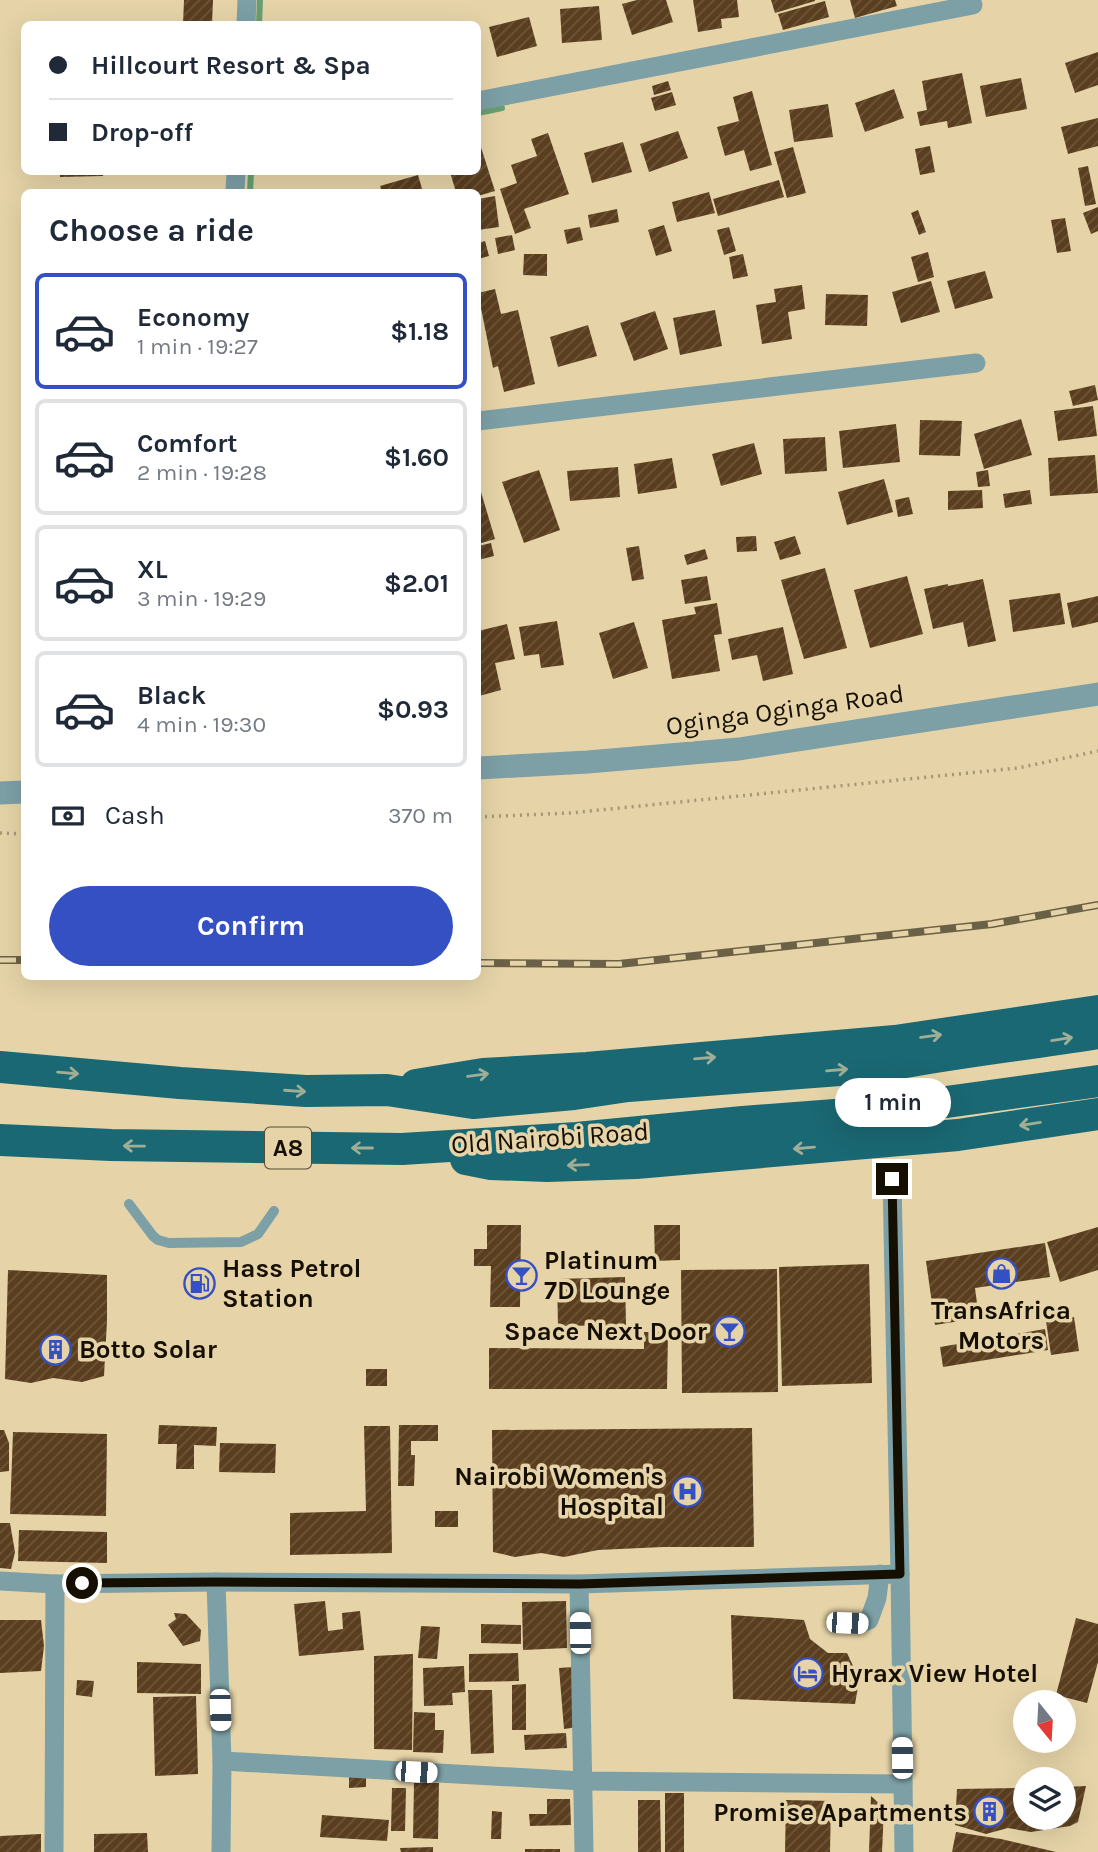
<!DOCTYPE html>
<html lang="en">
<head>
<meta charset="utf-8">
<style>
	:root { --surface:#fff; --page:#f6f6f7; --text:#1f2937; --muted:#747a83; --line:#e0e1e3; --accent:#3550c2 }
	body { margin:0; font-family:Karla,sans-serif; background:var(--page); color:var(--text); height:100vh; display:flex; flex-direction:column; font-size:26px; white-space:nowrap }
	* { box-sizing:border-box; margin:0 }
	p { font-size:23px; color:var(--muted) }
	.icon { flex:none; width:38px; height:38px; fill:none; stroke:currentColor; stroke-width:2; stroke-linecap:round; stroke-linejoin:round }
	.map { position:relative; flex:1; overflow:hidden }
	.details { position:absolute; left:21px; top:189px; width:460px; height:791px; display:flex; flex-direction:column; background:var(--surface); border-radius:10px; box-shadow:0 7px 28px #0002 }
	.details>* { flex:none }
	.banner { position:absolute; left:21px; top:21px; width:460px; height:154px; border-radius:10px; box-shadow:0 7px 28px #0002; display:grid; align-content:center; height:154px; padding:0 28px; background:var(--surface) }
	.needle { width:46px; rotate:162deg }
	.controls { position:absolute; left:1013px; top:1690px; display:grid; gap:14px }
	.controls a { display:grid; place-items:center; width:63px; height:63px; border-radius:50%; background:var(--surface); box-shadow:0 7px 28px #0002; font-size:35px }
	.end { position:absolute; width:32px; height:32px; margin:-16px; border:9px solid #150f02; background:#fff; box-shadow:0 0 0 4px #fff }
	.from { border-radius:50% }
	.bubble { position:absolute; height:49px; border-radius:24px; background:var(--surface); box-shadow:0 7px 28px #0002; font-size:23px; font-weight:700; line-height:49px; text-align:center }
	.car { position:absolute; width:21px; height:42px; margin:-21px -10px; border-radius:9px; box-shadow:0 0 5px 2px #0007; background:linear-gradient(#fff 24%,#345 0 40%,#fff 0 76%,#345 0 86%,#fff 0) }
	.banner b { display:flex; align-items:center; gap:24px; height:66px; font-size:26px }
	.banner b+b { border-top:2px solid var(--line) }
	.banner i { width:18px; height:18px; background:var(--text) }
	ul { padding:0; list-style:none }
	li { display:flex; align-items:center; gap:21px; height:116px; margin:0 14px 10px; padding:0 14px; border:4px solid var(--line); border-radius:10px }
	li div { flex:1 }
	li b { display:block; font-size:26px }
	li em { font-style:normal; font-weight:700 }
	li.selected { border-color:var(--accent) }
	li>.icon { width:63px; height:63px; stroke-width:1.5 }
	h2 { padding:0 28px; font-size:32px; line-height:84px }
	.pay { display:flex; align-items:center; gap:18px; height:77px; padding:0 28px; font-size:26px }
	.pay p { margin-inline-start:auto }
	.action { display:flex; gap:14px; margin-top:auto; padding:14px 28px }
	.action a { flex:1; height:80px; border-radius:42px; background:var(--accent); color:#fff; font-size:28px; font-weight:700; line-height:80px; text-align:center }
	.map>svg:first-child { display:block }
	.lines { fill:none; stroke-linecap:round; stroke-linejoin:round }
	.stream { stroke:#689f71; stroke-width:6 }
	.building { fill:url(#building-hatch) }
	.path { stroke:#a59674; stroke-width:3.5; stroke-dasharray:2 5; stroke-linecap:butt }
	.service { stroke:#7ca0a6; stroke-width:10 }
	.minor { stroke:#7ca0a6; stroke-width:19 }
	.tertiary { stroke:#7ca0a6; stroke-width:23 }
	.trunk { stroke:#1a6873; stroke-width:32 }
	.rail-casing { stroke:#6b6147; stroke-width:8 }
	.rail { stroke:#e6d4a8; stroke-width:5; stroke-dasharray:16; stroke-linecap:butt }
	.oneway { stroke:#9fae95 }
	.route { stroke:#150f02; stroke-width:9 }
	.labels { text-anchor:middle; dominant-baseline:central; stroke-width:7; stroke-linejoin:round; paint-order:stroke }
	.shield { fill:#e6d4a8; stroke:#544a34; stroke-width:2 }
	.shield-label { font-size:24px; font-weight:bold; fill:#150f02 }
	.street-label { font-size:26px; fill:#150f02; stroke:#e6d4a8 }
	.poi-label { font-size:26px; font-weight:bold; fill:#150f02; stroke:#e6d4a8; text-anchor:start }
</style>
</head>
<body>
<div class="map">
<svg width="1098" height="1852" viewBox="0 0 1098 1852">
	<defs>
		<pattern id="building-hatch" width="6" height="6" patternUnits="userSpaceOnUse" patternTransform="scale(1.75)"><rect width="6" height="6" fill="#5a3e1e"/><path d="M-1 1l2-2M0 6l6-6M5 7l2-2" fill="none" stroke="#6d563c"/></pattern>
	</defs>
	<rect width="100%" height="100%" fill="#e6d4a8"/>
	<g class="lines">
		<g class="stream">
			<path d="M259 24 260 0"/>
			<path d="M478 113 502 108"/>
			<path d="M250 192 251 172"/>
		</g>
	</g>
	<g class="building">
		<path d="M184 0H213L212 24H183Z"/>
		<path d="M637 0H666L673 22 632 35 622 4Z"/>
		<path d="M693 0H737L739 17 721 19 722 28 698 32Z"/>
		<path d="M771 0H815V1L775 13Z"/>
		<path d="M850 0H895L897 6 855 18Z"/>
		<path d="M825 1 829 17 783 30 778 14Z"/>
		<path d="M599 6 602 40 562 43 560 9Z"/>
		<path d="M529 17 537 46 497 57 489 27Z"/>
		<path d="M1098 52V85L1075 93 1065 63Z"/>
		<path d="M962 73 972 123 948 128 947 121 920 126 917 112 927 110 922 81Z"/>
		<path d="M1021 78 1027 109 986 117 980 86Z"/>
		<path d="M668 81 671 90 654 95 652 86Z"/>
		<path d="M894 89 904 118 865 132 855 103Z"/>
		<path d="M752 91 772 165 750 171 744 150 725 156 717 127 739 121 733 97Z"/>
		<path d="M672 92 676 105 655 111 651 98Z"/>
		<path d="M828 104 833 137 794 142 789 110Z"/>
		<path d="M1098 118V146L1068 154 1061 127Z"/>
		<path d="M678 131 688 158 649 172 640 144Z"/>
		<path d="M548 133 569 194 524 209 531 228 515 234 500 189 517 183 511 165 537 156 531 139Z"/>
		<path d="M478 138 495 191 478 196V192H456L450 172H478Z"/>
		<path d="M623 142 632 172 592 183 584 153Z"/>
		<path d="M930 146 935 172 920 175 915 149Z"/>
		<path d="M793 147 806 193 787 198 774 152Z"/>
		<path d="M1088 166 1096 204 1085 206 1078 168Z"/>
		<path d="M60 172H103V176L60 177Z"/>
		<path d="M418 175 423 192H382L380 186Z"/>
		<path d="M779 180 784 197 718 216 713 199Z"/>
		<path d="M709 192 715 213 677 222 672 202Z"/>
		<path d="M495 196 499 227 478 230V199Z"/>
		<path d="M1098 207V231L1091 234 1083 213Z"/>
		<path d="M617 209 619 222 590 228 588 215Z"/>
		<path d="M918 210 926 232 919 235 911 213Z"/>
		<path d="M1065 218 1071 251 1057 253 1051 220Z"/>
		<path d="M664 225 672 251 656 256 648 230Z"/>
		<path d="M580 227 583 240 567 244 564 230Z"/>
		<path d="M729 227 736 251 724 255 717 230Z"/>
		<path d="M512 235 515 250 498 254 495 238Z"/>
		<path d="M485 241 489 256 478 259V243Z"/>
		<path d="M928 252 934 277 918 282 911 257Z"/>
		<path d="M524 254H547V276L523 275Z"/>
		<path d="M743 254 748 276 733 279 729 257Z"/>
		<path d="M985 271 993 298 955 309 947 281Z"/>
		<path d="M931 281 940 312 901 323 892 292Z"/>
		<path d="M802 285 805 309 788 312 792 339 762 344 756 305 776 302 774 289Z"/>
		<path d="M495 289 501 314 518 310 535 384 504 392 498 366 493 368 478 293Z"/>
		<path d="M826 294 868 295 867 326 825 325Z"/>
		<path d="M715 310 722 346 680 355 673 318Z"/>
		<path d="M655 311 668 349 634 361 620 323Z"/>
		<path d="M588 325 597 356 558 367 550 337Z"/>
		<path d="M1095 385 1098 400 1073 406 1069 391Z"/>
		<path d="M1093 406 1097 436 1058 441 1054 411Z"/>
		<path d="M1021 419 1032 455 984 469 974 434Z"/>
		<path d="M920 420 962 421 960 456 919 455Z"/>
		<path d="M896 424 900 462 843 468 839 431Z"/>
		<path d="M825 437 827 471 785 474 783 439Z"/>
		<path d="M754 443 762 474 721 486 712 454Z"/>
		<path d="M1095 455 1098 493 1050 496 1048 458Z"/>
		<path d="M672 458 677 488 638 494 634 464Z"/>
		<path d="M618 467 620 497 570 501 567 471Z"/>
		<path d="M539 470 560 530 524 543 502 482Z"/>
		<path d="M988 470 990 486 978 487 976 472Z"/>
		<path d="M884 479 893 512 847 525 838 492Z"/>
		<path d="M478 482 495 539 478 544Z"/>
		<path d="M982 490 983 508 948 510V491Z"/>
		<path d="M1030 490 1032 504 1005 508 1003 494Z"/>
		<path d="M909 497 913 514 898 517 895 500Z"/>
		<path d="M756 536 757 551 737 552 736 537Z"/>
		<path d="M795 536 801 554 780 560 774 542Z"/>
		<path d="M491 543 494 556 478 560V546Z"/>
		<path d="M639 546 644 579 632 581 626 548Z"/>
		<path d="M705 549 708 559 687 565 684 555Z"/>
		<path d="M825 568 847 648 804 659 781 580Z"/>
		<path d="M707 576 711 600 685 604 681 580Z"/>
		<path d="M907 576 923 634 870 648 854 590Z"/>
		<path d="M983 579 996 641 968 647 963 622 933 629 924 589 948 584V586Z"/>
		<path d="M1060 593 1065 624 1013 632 1009 600Z"/>
		<path d="M1098 596V622L1072 628 1067 603Z"/>
		<path d="M717 603 722 634 714 635 720 671 672 679 662 620 696 614 694 607Z"/>
		<path d="M557 621 564 665 541 668 539 654 524 656 519 627Z"/>
		<path d="M634 622 648 668 613 679 599 633Z"/>
		<path d="M507 624 515 659 495 663 501 690 479 696 478 631Z"/>
		<path d="M783 627 793 674 763 681 757 655 732 660 728 639Z"/>
		<path d="M487 1225H521L520 1307H490L491 1266H474V1249H487Z"/>
		<path d="M654 1225H680V1260L655 1261Z"/>
		<path d="M1098 1227V1270L1060 1282 1047 1242Z"/>
		<path d="M1045 1243 1050 1277 975 1288 979 1318 935 1325 926 1261Z"/>
		<path d="M869 1264 872 1383 782 1386 779 1267Z"/>
		<path d="M777 1269 778 1392 682 1393 681 1270Z"/>
		<path d="M8 1270 107 1275V1321L104 1376 82 1382 53 1378 31 1383 5 1379Z"/>
		<path d="M625 1277 626 1325 558 1326 557 1279Z"/>
		<path d="M1074 1317 1079 1351 1051 1355 1046 1321Z"/>
		<path d="M1045 1329 1048 1350 943 1367 940 1347Z"/>
		<path d="M644 1332H668L667 1389H489V1348L644 1349Z"/>
		<rect x="366" y="1369" width="21" height="17"/>
		<path d="M159 1425 217 1427 216 1446 194 1445V1469H176L177 1444H158Z"/>
		<path d="M399 1425H438V1441H411V1455H415L414 1486H398Z"/>
		<path d="M364 1426H390L392 1553 290 1555V1513L366 1511Z"/>
		<path d="M752 1428 754 1547H663L598 1550 564 1557 541 1553 515 1557 493 1552 492 1430Z"/>
		<path d="M0 1430H4L9 1443V1471L0 1472Z"/>
		<path d="M13 1432 107 1434 106 1516 10 1514Z"/>
		<path d="M220 1443 276 1444 275 1473 219 1472Z"/>
		<rect x="435" y="1511" width="23" height="16"/>
		<path d="M0 1523H10L15 1552 11 1569 0 1568Z"/>
		<path d="M19 1530 107 1532V1563L18 1561Z"/>
		<path d="M325 1601 328 1631 343 1629 342 1613 360 1611 364 1650 299 1656 294 1604Z"/>
		<path d="M566 1601 567 1648 523 1650 522 1602Z"/>
		<path d="M174 1613 186 1614 201 1630 200 1641 183 1646 168 1625 176 1619Z"/>
		<path d="M731 1615 804 1620 810 1639 828 1653H847L855 1670 858 1687 855 1704 733 1699Z"/>
		<path d="M1076 1618 1098 1624V1662L1087 1703 1056 1695Z"/>
		<path d="M0 1620H41L44 1646 41 1671 0 1673Z"/>
		<path d="M481 1624 521 1625V1644L481 1643Z"/>
		<path d="M421 1626 440 1627 437 1659 418 1658Z"/>
		<path d="M518 1653 519 1681 469 1682V1654Z"/>
		<path d="M413 1654 412 1750 374 1749V1656Z"/>
		<path d="M137 1662 201 1664V1694L137 1693Z"/>
		<path d="M464 1666 465 1692 452 1693 453 1705 424 1706 423 1668Z"/>
		<path d="M573 1667 578 1727 564 1729 559 1668Z"/>
		<path d="M77 1680 94 1681 92 1697 76 1695Z"/>
		<path d="M526 1684V1730H512V1685Z"/>
		<path d="M468 1690H492L494 1753 471 1754Z"/>
		<path d="M196 1696 198 1774 155 1776 153 1697Z"/>
		<path d="M414 1712 435 1713V1730H444L443 1753 413 1752Z"/>
		<path d="M566 1733 567 1748 525 1750 524 1735Z"/>
		<path d="M366 1774V1787L349 1788V1775Z"/>
		<path d="M414 1783H439L438 1839 413 1838Z"/>
		<path d="M1086 1786 1078 1822 1070 1826 1031 1832 1008 1828 986 1834 955 1825 957 1789 1026 1788V1818H1064V1787Z"/>
		<path d="M392 1788H406L405 1831H391Z"/>
		<rect x="665" y="1793" width="19" height="59"/>
		<path d="M871 1796 884 1808 882 1852H869Z"/>
		<path d="M547 1799H570L571 1825 530 1826 529 1814H547Z"/>
		<path d="M638 1800H660L661 1852H638Z"/>
		<path d="M786 1800 831 1801 830 1852H785Z"/>
		<path d="M492 1811 502 1812 501 1839H491Z"/>
		<path d="M322 1815 389 1820 387 1841 320 1837Z"/>
		<path d="M956 1832 1001 1839 1056 1852H952Z"/>
		<path d="M147 1833 148 1852H94V1834Z"/>
		<path d="M41 1834V1852H0V1836Z"/>
		<path d="M433 1847V1852H401L400 1848Z"/>
		<rect x="525" y="1849" width="35" height="3"/>
	</g>
	<g class="lines">
		<g class="path">
			<path d="M478 817 570 813 1018 768 1098 751"/>
			<path d="M0 833 24 834"/>
		</g>
		<path class="service" d="M129 1204 153 1236 158 1240 169 1243 241 1242 258 1234 274 1211"/>
		<g class="minor">
			<path d="M246 24 247 0"/>
			<path d="M478 101 973 5"/>
			<path d="M235 192 236 172"/>
			<path d="M478 421 976 363"/>
			<path d="M892 1179 900 1574 904 1852"/>
			<path d="M0 1581 55 1584 216 1582 579 1584 900 1574"/>
			<path d="M216 1582 222 1761 221 1852"/>
			<path d="M579 1584 584 1852"/>
			<path d="M847 1623H862L869 1620 877 1598 880 1574"/>
			<path d="M222 1761 583 1781 903 1784"/>
			<path d="M54 1852 55 1584"/>
		</g>
		<g class="tertiary">
			<path d="M478 768 588 762 739 749 1098 694"/>
			<path d="M0 793 24 792"/>
		</g>
		<g class="trunk">
			<path d="M0 1067 180 1083 306 1091 387 1090 473 1103 574 1094 628 1086 879 1067C952 1052 1025 1045 1098 1033"/>
			<path d="M416 1085 483 1074 587 1068 895 1041 1098 1011"/>
			<path d="M0 1140 111 1145 402 1149 577 1138 743 1122 874 1112 1098 1081"/>
			<path d="M466 1159 491 1164 547 1166 636 1163 958 1135 1098 1114"/>
		</g>
		<defs>
			<g id="rail">
				<path d="M0 960H24"/>
				<path d="M478 963 619 964 992 924 1098 905"/>
			</g>
		</defs>
		<use href="#rail" class="rail-casing"/>
		<use href="#rail" class="rail"/>
	</g>
	<defs><path id="oneway-shaft" d="M-6 0H5M1.5-3L5.5 0L1.5 3" fill="none" stroke-width="1.6" stroke-linecap="round" stroke-linejoin="round" transform="scale(1.75)"/></defs>
	<g class="oneway">
		<use href="#oneway-shaft" transform="translate(931 1036) rotate(-8)"/>
		<use href="#oneway-shaft" transform="translate(1062 1039) rotate(-9)"/>
		<use href="#oneway-shaft" transform="translate(705 1058) rotate(-5)"/>
		<use href="#oneway-shaft" transform="translate(837 1070) rotate(-5)"/>
		<use href="#oneway-shaft" transform="translate(68 1073) rotate(5)"/>
		<use href="#oneway-shaft" transform="translate(478 1075) rotate(-8)"/>
		<use href="#oneway-shaft" transform="translate(295 1091) rotate(4)"/>
		<use href="#oneway-shaft" transform="translate(1030 1124) rotate(171)"/>
		<use href="#oneway-shaft" transform="translate(134 1146) rotate(-179)"/>
		<use href="#oneway-shaft" transform="translate(362 1148) rotate(-180)"/>
		<use href="#oneway-shaft" transform="translate(804 1148) rotate(175)"/>
		<use href="#oneway-shaft" transform="translate(578 1165) rotate(178)"/>
	</g>
	<g class="lines">
		<path class="route" d="M82 1583 216 1582 579 1584 900 1574 892 1179"/>
	</g>
	<defs>
		<symbol id="shop-ring" viewBox="-11 -11 22 22"><circle r="9.5" fill="#e6d4a8" stroke="#3550c2" stroke-width="1.5"/><path d="M-5-2.5h2.3a2.7 3.5 0 0 1 5.4 0H5L5.5 6h-11ZM-1.5-2.5h3a1.5 2.3 0 0 0-3 0Z" fill="#3550c2"/></symbol>
		<symbol id="bar-ring" viewBox="-11 -11 22 22"><circle r="9.5" fill="#e6d4a8" stroke="#3550c2" stroke-width="1.5"/><path d="M-6-5H6L.8 .8V4.5H3.5V6h-7V4.5H-.8V.8Z" fill="#3550c2"/></symbol>
		<symbol id="fuel-ring" viewBox="-11 -11 22 22"><circle r="9.5" fill="#e6d4a8" stroke="#3550c2" stroke-width="1.5"/><path d="M-5.5-6h7V0h2V4h1.3V-2.5L3-4.5l.8-.8L6-3V5H2.5V1h-1V6h-7ZM-4.2-4.7v3.2H.2V-4.7Z" fill="#3550c2"/></symbol>
		<symbol id="building-ring" viewBox="-11 -11 22 22"><circle r="9.5" fill="#e6d4a8" stroke="#3550c2" stroke-width="1.5"/><path d="M-4-6H4V6H1V3H-1V6H-4ZM-2.5-4.3h1.7v1.8h-1.7ZM.8-4.3h1.7v1.8H.8ZM-2.5-1h1.7V.8h-1.7ZM.8-1h1.7V.8H.8Z" fill="#3550c2"/></symbol>
		<symbol id="hospital-ring" viewBox="-11 -11 22 22"><circle r="9.5" fill="#e6d4a8" stroke="#3550c2" stroke-width="1.5"/><path d="M-5-5h3v3.5h4V-5h3V5h-3V1.5h-4V5h-3Z" fill="#3550c2"/></symbol>
		<symbol id="hotel-ring" viewBox="-11 -11 22 22"><circle r="9.5" fill="#e6d4a8" stroke="#3550c2" stroke-width="1.5"/><path d="M-6-4.5h1.5V1H6V5H4.5V3h-9V5H-6ZM-4 0a1.8 1.8 0 1 1 3.6 0ZM.5 0V-2.5h3Q6-2.5 6 0Z" fill="#3550c2"/></symbol>
	</defs>
	<g fill-rule="evenodd">
		<use href="#shop-ring" x="984" y="1256" width="35" height="35"/>
		<use href="#bar-ring" x="504" y="1258" width="35" height="35"/>
		<use href="#fuel-ring" x="182" y="1266" width="35" height="35"/>
		<use href="#bar-ring" x="712" y="1314" width="35" height="35"/>
		<use href="#building-ring" x="38" y="1332" width="35" height="35"/>
		<use href="#hospital-ring" x="670" y="1474" width="35" height="35"/>
		<use href="#hotel-ring" x="790" y="1656" width="35" height="35"/>
		<use href="#building-ring" x="972" y="1794" width="35" height="35"/>
	</g>
	<g class="labels">
		<rect class="shield" x="265" y="1127.5" width="46" height="41" rx="5"/>
		<g class="shield-label">
			<text x="288" y="1148">A8</text>
		</g>
		<g class="street-label">
			<text transform="translate(785 710) rotate(-8)">Oginga Oginga Road</text>
			<text transform="translate(550 1138) rotate(-4)">Old Nairobi Road</text>
		</g>
		<g class="poi-label">
			<text x="544" y="1260">Platinum<tspan x="544" dy="30">7D Lounge</tspan></text>
			<text x="222" y="1268">Hass Petrol<tspan x="222" dy="30">Station</tspan></text>
			<text x="1001" y="1310" text-anchor="middle">TransAfrica<tspan x="1001" dy="30">Motors</tspan></text>
			<text x="707" y="1331" text-anchor="end">Space Next Door</text>
			<text x="79" y="1349">Botto Solar</text>
			<text x="664" y="1476" text-anchor="end">Nairobi Women's<tspan x="664" dy="30">Hospital</tspan></text>
			<text x="831" y="1673">Hyrax View Hotel</text>
			<text x="967" y="1812" text-anchor="end">Promise Apartments</text>
		</g>
	</g>
</svg>
<div class="controls">
<a><svg class="needle" viewBox="-14 -14 28 28"><path d="M0-13l5 13h-10z" fill="#e53935"/><path d="M0 13l5-13h-10z" fill="#747a83"/></svg></a>
<a><svg class="icon" aria-label="layers" viewBox="0 0 24 24"><path d="M12 4l9 5-9 5-9-5zM3 14l9 5 9-5"/></svg></a>
</div>
<i class="end from" style="left:82px;top:1583px"></i>
<i class="end" style="left:892px;top:1179px"></i>
<div class="bubble" style="left:835px;top:1078px;width:116px">1 min</div>
<i class="car" style="left:847px;top:1623px;rotate:92deg"></i>
<i class="car" style="left:580px;top:1633px;rotate:359deg"></i>
<i class="car" style="left:220px;top:1710px;rotate:178deg"></i>
<i class="car" style="left:902px;top:1758px;rotate:359deg"></i>
<i class="car" style="left:416px;top:1772px;rotate:93deg"></i>
<div class="banner">
<b><i class="from"></i>Hillcourt Resort &amp; Spa</b>
<b><i></i>Drop-off</b>
</div>
<section class="details">
<h2>Choose a ride</h2>
<ul>
<li class="selected"><svg class="icon" aria-label="car" viewBox="0 0 24 24"><path d="M5 17H2v-5l4-1 3-4h7l3 4 3 1v5h-3M9 17h6M6 11h13"/><circle cx="7" cy="17" r="2"/><circle cx="17" cy="17" r="2"/></svg><div><b>Economy</b><p>1 min · 19:27</p></div><em>$1.18</em></li>
<li><svg class="icon" aria-label="car" viewBox="0 0 24 24"><path d="M5 17H2v-5l4-1 3-4h7l3 4 3 1v5h-3M9 17h6M6 11h13"/><circle cx="7" cy="17" r="2"/><circle cx="17" cy="17" r="2"/></svg><div><b>Comfort</b><p>2 min · 19:28</p></div><em>$1.60</em></li>
<li><svg class="icon" aria-label="car" viewBox="0 0 24 24"><path d="M5 17H2v-5l4-1 3-4h7l3 4 3 1v5h-3M9 17h6M6 11h13"/><circle cx="7" cy="17" r="2"/><circle cx="17" cy="17" r="2"/></svg><div><b>XL</b><p>3 min · 19:29</p></div><em>$2.01</em></li>
<li><svg class="icon" aria-label="car" viewBox="0 0 24 24"><path d="M5 17H2v-5l4-1 3-4h7l3 4 3 1v5h-3M9 17h6M6 11h13"/><circle cx="7" cy="17" r="2"/><circle cx="17" cy="17" r="2"/></svg><div><b>Black</b><p>4 min · 19:30</p></div><em>$0.93</em></li>
</ul>
<div class="pay"><svg class="icon" aria-label="cash" viewBox="0 0 24 24"><path d="M3 7h18v10H3z"/><circle cx="12" cy="12" r="2"/></svg>Cash<p>370 m</p></div>
<div class="action"><a>Confirm</a></div>
</section>
</div>
</body>
</html>
